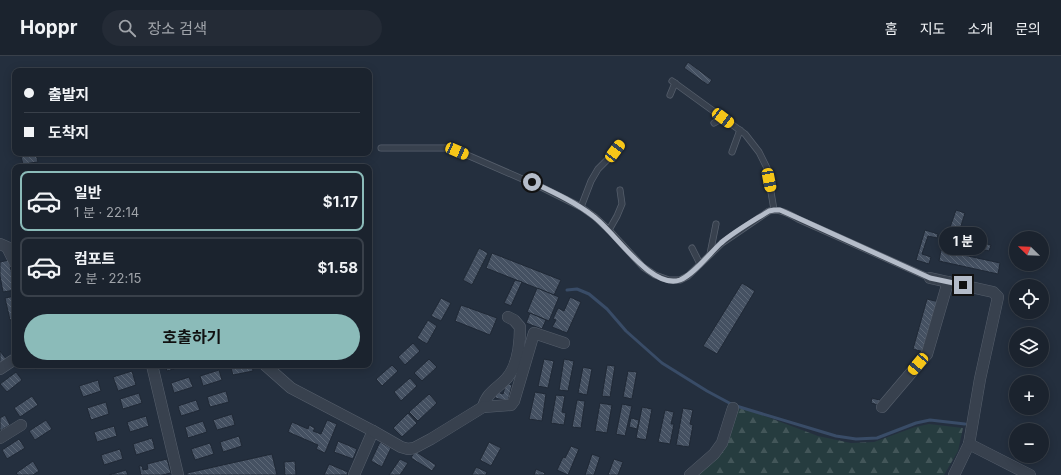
<!DOCTYPE html>
<html lang="ko">
<head>
<meta charset="utf-8">
<style>
	:root { --surface:#1b232e; --page:#242b36; --text:#f1f3f6; --muted:#a0a4aa; --line:#39404a; --accent:#8bbbb9 }
	body { margin:0; font-family:Inter,"Noto Sans KR",sans-serif; background:var(--page); color:var(--text); height:100vh; display:flex; flex-direction:column; font-size:15px; white-space:nowrap }
	* { box-sizing:border-box; margin:0 }
	p { font-size:13px; color:var(--muted) }
	.icon { flex:none; width:22px; height:22px; fill:none; stroke:currentColor; stroke-width:2; stroke-linecap:round; stroke-linejoin:round }
	.map { position:relative; flex:1; overflow:hidden }
	.panel { position:absolute; left:12px; top:108px; width:360px; height:204px; display:flex; flex-direction:column; background:var(--surface); border-radius:8px; box-shadow:0 2px 10px #0003,0 0 0 1px var(--line) }
	.panel>* { flex:none }
	.hud { position:absolute; left:12px; top:12px; width:360px; height:88px; border-radius:8px; box-shadow:0 2px 10px #0003,0 0 0 1px var(--line); display:grid; align-content:center; height:88px; padding:0 12px; background:var(--surface) }
	.needle { width:26px; rotate:293deg }
	.fabs { position:absolute; left:1009px; top:175px; display:grid; gap:8px }
	.fabs a { display:grid; place-items:center; width:40px; height:40px; border-radius:50%; background:var(--surface); box-shadow:0 2px 10px #0003,0 0 0 1px var(--line); font-size:20px }
	.end { position:absolute; width:18px; height:18px; margin:-9px; border:5px solid #b4bcc9; background:#111; box-shadow:0 0 0 2px #111 }
	.from { border-radius:50% }
	.bubble { position:absolute; height:28px; border-radius:14px; background:var(--surface); box-shadow:0 2px 10px #0003,0 0 0 1px var(--line); font-size:13px; font-weight:700; line-height:28px; text-align:center }
	.car { position:absolute; width:12px; height:24px; margin:-12px -6px; border-radius:5px; box-shadow:0 0 3px 1px #0007; background:linear-gradient(#f5c518 24%,#345 0 40%,#f5c518 0 76%,#345 0 86%,#f5c518 0) }
	.hud b { display:flex; align-items:center; gap:14px; height:38px; font-size:15px }
	.hud b+b { border-top:1px solid var(--line) }
	.hud i { width:10px; height:10px; background:var(--text) }
	ul { padding:7px 0 0; list-style:none }
	li { display:flex; align-items:center; gap:12px; height:60px; margin:0 8px 6px; padding:0 4px; border:2px solid var(--line); border-radius:8px }
	li div { flex:1 }
	li b { display:block; font-size:15px }
	li em { font-style:normal; font-weight:700 }
	li.active { border-color:var(--accent) }
	li>.icon { width:36px; height:36px; stroke-width:1.5 }
	.primary-button { display:flex; gap:8px; margin-top:auto; padding:8px 12px }
	.primary-button a { flex:1; height:46px; border-radius:24px; background:var(--accent); color:#111; font-size:16px; font-weight:700; line-height:46px; text-align:center }
	header { display:flex; align-items:center; gap:24px; box-sizing:border-box; height:56px; padding:0 20px; background:var(--surface); border-bottom:1px solid var(--line) }
	header strong { font-size:19px }
	nav { display:flex; gap:22px; margin-inline-start:auto; font-size:14px }
	.search { width:280px; height:36px; background:var(--page); display:flex; align-items:center; gap:10px; box-sizing:border-box; padding:0 14px; border-radius:22px; color:var(--muted); font-size:15px }
	.map>svg:first-child { display:block }
	.forest { fill:url(#forest-firs) }
	.lines { fill:none; stroke-linecap:round; stroke-linejoin:round }
	.stream { stroke:#394c67; stroke-width:3 }
	.building { fill:url(#building-back-hatch); stroke:#1f2835 }
	.lane-casing { stroke:#565f6c; stroke-width:7 }
	.street-casing { stroke:#565f6c; stroke-width:12 }
	.lane { stroke:#38414e; stroke-width:5.5 }
	.street { stroke:#38414e; stroke-width:11 }
	.route { stroke:#b4bcc9; stroke-width:5 }
</style>
</head>
<body>
<header>
<strong>Hoppr</strong>
<div class="search"><svg class="icon" aria-label="search" viewBox="0 0 24 24"><circle cx="10" cy="10" r="6"/><path d="M15 15l6 6"/></svg>장소 검색</div>
<nav><a>홈</a><a>지도</a><a>소개</a><a>문의</a></nav>
</header>
<div class="map">
<svg width="1061" height="419" viewBox="0 0 1061 419">
	<defs>
		<pattern id="forest-firs" width="22" height="20" patternUnits="userSpaceOnUse"><rect width="22" height="20" fill="#263c3f"/><path d="M5 1l3.5 6h-7zM16 11l3.5 6h-7z" fill="#435659"/></pattern>
		<pattern id="building-back-hatch" width="6" height="6" patternUnits="userSpaceOnUse"><rect width="6" height="6" fill="#455162"/><path d="M-1 5l2 2M0 0l6 6M5-1l2 2" fill="none" stroke="#5d6877"/></pattern>
	</defs>
	<rect width="100%" height="100%" fill="#242f3e"/>
	<path class="forest" d="M738 350 818 380 851 387 874 386 915 371 929 368 963 372 958 395 944 419H694L725 387Z"/>
	<g class="lines">
		<path class="stream" d="M567 234 577 233 589 238 607 253 626 275 662 307 707 335 733 349 836 380 856 383 877 382 916 367 930 364 965 368"/>
	</g>
	<g class="building">
		<path d="M688 6 712 24 708 29 684 12Z"/>
		<path d="M24 97H34L35 98 24 100Z"/>
		<path d="M36 98 38 106 23 108 21 101Z"/>
		<path d="M956 154 965 157 956 186 946 183Z"/>
		<path d="M925 174 938 178 937 182 928 180 922 198 931 201 929 208 916 204Z"/>
		<path d="M946 183 952 185 950 189 945 188Z"/>
		<path d="M980 186 991 189 989 195 978 192Z"/>
		<path d="M479 192 488 197 472 229 463 224Z"/>
		<path d="M941 194 1000 207 998 218 939 205Z"/>
		<path d="M492 197 561 224 554 239 486 212Z"/>
		<path d="M9 204 15 234 3 236 0 220V206Z"/>
		<path d="M515 224 522 226 511 250 504 247Z"/>
		<path d="M742 227 755 235 717 298 703 290Z"/>
		<path d="M537 232 559 241 549 265 527 256Z"/>
		<path d="M15 240V263L10 264 5 242Z"/>
		<path d="M570 241 581 246 567 277 552 271 556 264 553 263 558 252 564 255Z"/>
		<path d="M441 242 451 247 441 265 431 260Z"/>
		<path d="M927 243 939 246 924 296 913 293Z"/>
		<path d="M461 249 497 262 490 279 455 265Z"/>
		<path d="M530 257 546 264 542 273 526 267Z"/>
		<path d="M428 264 437 270 427 288 417 282Z"/>
		<path d="M413 287 420 295 405 309 398 301Z"/>
		<path d="M0 295 7 304 0 308Z"/>
		<path d="M429 303 437 311 422 325 414 317Z"/>
		<path d="M544 303 554 305 548 332 538 330Z"/>
		<path d="M564 303 574 305 568 335 559 334Z"/>
		<path d="M34 309H51L35 313Z"/>
		<path d="M165 309H186L167 315Z"/>
		<path d="M230 309H252L253 315 233 319Z"/>
		<path d="M392 309 398 315 382 330 376 323Z"/>
		<path d="M607 309 615 310 610 341 602 340Z"/>
		<path d="M583 311 592 313 587 339 578 337Z"/>
		<path d="M219 314 222 324 203 330 200 320Z"/>
		<path d="M132 315 136 329 118 335 113 321Z"/>
		<path d="M628 315 637 316 632 343 623 341Z"/>
		<path d="M16 316 22 324 7 336 0 328Z"/>
		<path d="M189 321 193 331 174 337 171 327Z"/>
		<path d="M410 322 417 330 401 345 394 336Z"/>
		<path d="M98 324 101 335 83 341 79 330Z"/>
		<path d="M506 327 512 329 508 345 495 342 497 336 503 338Z"/>
		<path d="M226 335 229 346 210 351 207 341Z"/>
		<path d="M535 336 546 338 542 365 529 363Z"/>
		<path d="M139 337 142 347 123 353 120 343Z"/>
		<path d="M429 338 437 347 418 365 409 356Z"/>
		<path d="M556 339 565 340 562 356 566 357 564 369 551 367Z"/>
		<path d="M32 340 38 349 20 361 14 352Z"/>
		<path d="M872 342 883 345 882 350 871 347Z"/>
		<path d="M196 344 200 354 181 360 178 350Z"/>
		<path d="M577 344 585 345 581 372 572 371Z"/>
		<path d="M106 346 109 358 91 364 87 352Z"/>
		<path d="M600 347 612 349 607 377 595 375Z"/>
		<path d="M622 348 632 350 625 380 616 378Z"/>
		<path d="M642 351 652 353 646 384 636 382Z"/>
		<path d="M683 352 693 354 690 368 693 369 689 391 676 389Z"/>
		<path d="M665 354 674 356 671 368H674L670 388 658 386Z"/>
		<path d="M408 357 417 367 402 381 393 372Z"/>
		<path d="M232 358 235 369 217 374 213 364Z"/>
		<path d="M5 359 10 369 0 375V362Z"/>
		<path d="M146 360 149 370 130 376 127 366Z"/>
		<path d="M631 362 639 364 637 373 629 371Z"/>
		<path d="M46 364 52 373 35 384 29 375Z"/>
		<path d="M327 364 337 368 325 397 316 393 318 389 288 376 292 366 308 373 309 369 315 372 313 375 321 378Z"/>
		<path d="M203 365 207 376 188 382 185 371Z"/>
		<path d="M114 370 117 380 97 386 94 376Z"/>
		<path d="M239 380 242 390 223 396 220 386Z"/>
		<path d="M152 382 155 393 136 399 133 388Z"/>
		<path d="M19 383 25 392 7 403 2 394Z"/>
		<path d="M338 385 357 393 353 403 334 396Z"/>
		<path d="M380 386 391 392 382 411 371 405Z"/>
		<path d="M489 386 501 392 491 410 480 404Z"/>
		<path d="M210 387 214 398 195 404 191 393Z"/>
		<path d="M571 390 579 393 568 419 557 414 563 401 565 402Z"/>
		<path d="M120 393 123 403 104 409 101 399Z"/>
		<path d="M415 395 436 409 432 415 411 402Z"/>
		<path d="M272 398 277 419H187V417Z"/>
		<path d="M592 398 600 401 594 419H585Z"/>
		<path d="M167 403 171 417 162 419H141L139 410H142L143 414 148 413 147 408Z"/>
		<path d="M400 403 408 407 400 419H389Z"/>
		<path d="M614 403 623 406 618 419H608Z"/>
		<path d="M33 405 39 415 33 419H18L16 417Z"/>
		<path d="M295 405 296 419H285L284 406Z"/>
		<path d="M329 408 348 416 347 419H324Z"/>
		<path d="M476 411 487 416 486 419H472Z"/>
		<path d="M536 413 545 417 544 419H534Z"/>
		<path d="M126 414 128 419H109Z"/>
	</g>
	<g class="lines">
		<defs>
			<g id="lane">
				<path d="M672 25 745 78 759 96 767 112 774 154"/>
				<path d="M670 39 675 27"/>
				<path d="M714 67 723 62"/>
				<path d="M381 92H451L543 132 581 151 595 161 609 174 643 211 655 219 669 224H680L688 220 722 187 769 155C779 152 789 158 798 163L930 222"/>
				<path d="M732 96 740 74"/>
				<path d="M581 151 591 125 598 113 609 102 620 88"/>
				<path d="M609 174 617 160 622 148 620 134"/>
				<path d="M692 192 700 208"/>
				<path d="M710 198 716 168"/>
			</g>
			<g id="street">
				<path d="M0 188 7 191 15 207"/>
				<path d="M930 222 993 236 998 241 980 323 969 388 954 419"/>
				<path d="M152 309 178 419"/>
				<path d="M265 309 291 332 373 375 354 419"/>
				<path d="M0 313 15 303"/>
				<path d="M483 351C487 336 497 333 507 322 518 309 520 288 520 271L514 264 508 261"/>
				<path d="M882 351 927 298 948 226"/>
				<path d="M373 375 401 391 408 393 414 392 431 383 483 351 511 349 514 345 534 277 564 287"/>
				<path d="M0 382 21 369"/>
				<path d="M969 388 1030 419"/>
				<path d="M690 419 714 398 722 387 733 352"/>
			</g>
		</defs>
		<use href="#lane" class="lane-casing"/>
		<use href="#street" class="street-casing"/>
		<use href="#lane" class="lane"/>
		<use href="#street" class="street"/>
	</g>
	<g class="lines">
		<path class="route" d="M532 126C553 136 575 146 593 160 615 176 651 234 680 224 693 219 710 197 721 187 735 175 753 165 769 155L774 154H780L789 158 930 222 963 229"/>
	</g>
</svg>
<div class="fabs">
<a><svg class="needle" viewBox="-14 -14 28 28"><path d="M0-13l5 13h-10z" fill="#e53935"/><path d="M0 13l5-13h-10z" fill="#a0a4aa"/></svg></a>
<a><svg class="icon" aria-label="locate" viewBox="0 0 24 24"><circle cx="12" cy="12" r="6"/><path d="M12 2v4M12 18v4M2 12h4M18 12h4"/></svg></a>
<a><svg class="icon" aria-label="layers" viewBox="0 0 24 24"><path d="M12 4l9 5-9 5-9-5zM3 14l9 5 9-5"/></svg></a>
<a>+</a>
<a>−</a>
</div>
<i class="end from" style="left:532px;top:126px"></i>
<i class="end" style="left:963px;top:229px"></i>
<div class="bubble" style="left:939px;top:171px;width:48px">1 분</div>
<i class="car" style="left:723px;top:62px;rotate:127deg"></i>
<i class="car" style="left:457px;top:95px;rotate:113deg"></i>
<i class="car" style="left:615px;top:95px;rotate:37deg"></i>
<i class="car" style="left:769px;top:124px;rotate:169deg"></i>
<i class="car" style="left:918px;top:308px;rotate:220deg"></i>
<div class="hud">
<b><i class="from"></i>출발지</b>
<b><i></i>도착지</b>
</div>
<section class="panel">
<ul>
<li class="active"><svg class="icon" aria-label="car" viewBox="0 0 24 24"><path d="M5 17H2v-5l4-1 3-4h7l3 4 3 1v5h-3M9 17h6M6 11h13"/><circle cx="7" cy="17" r="2"/><circle cx="17" cy="17" r="2"/></svg><div><b>일반</b><p>1 분 · 22:14</p></div><em>$1.17</em></li>
<li><svg class="icon" aria-label="car" viewBox="0 0 24 24"><path d="M5 17H2v-5l4-1 3-4h7l3 4 3 1v5h-3M9 17h6M6 11h13"/><circle cx="7" cy="17" r="2"/><circle cx="17" cy="17" r="2"/></svg><div><b>컴포트</b><p>2 분 · 22:15</p></div><em>$1.58</em></li>
</ul>
<div class="primary-button"><a>호출하기</a></div>
</section>
</div>
</body>
</html>
